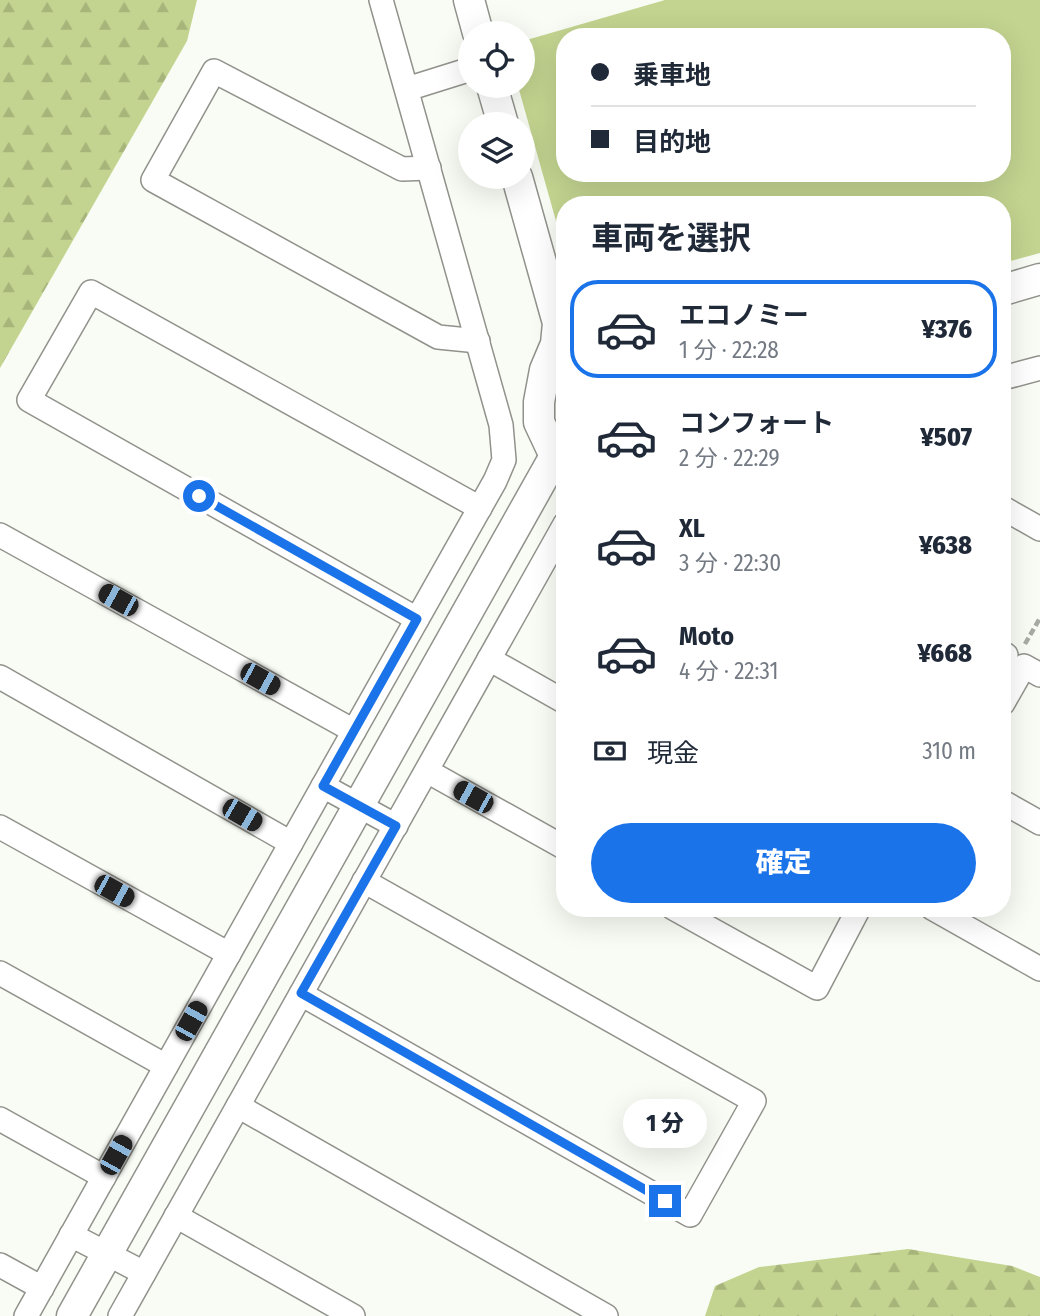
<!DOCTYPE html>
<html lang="ja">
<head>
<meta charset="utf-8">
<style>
	:root { --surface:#fff; --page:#f6f6f7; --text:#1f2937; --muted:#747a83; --line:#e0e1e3; --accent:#1a73e8 }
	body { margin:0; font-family:"Fira Sans Condensed","Noto Sans JP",sans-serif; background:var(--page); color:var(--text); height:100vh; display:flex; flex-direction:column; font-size:26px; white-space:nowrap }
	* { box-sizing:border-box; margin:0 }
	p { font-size:23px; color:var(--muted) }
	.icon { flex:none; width:38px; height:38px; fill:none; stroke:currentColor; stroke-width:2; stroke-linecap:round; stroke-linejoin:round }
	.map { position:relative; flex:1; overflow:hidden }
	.panel { position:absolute; left:556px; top:196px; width:455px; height:721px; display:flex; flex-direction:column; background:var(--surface); border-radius:28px; box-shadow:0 7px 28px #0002 }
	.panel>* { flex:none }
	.guide { position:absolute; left:556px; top:28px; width:455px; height:154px; border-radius:28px; box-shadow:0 7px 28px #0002; display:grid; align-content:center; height:154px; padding:0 35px; background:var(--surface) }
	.tools { position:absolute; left:458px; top:21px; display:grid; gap:14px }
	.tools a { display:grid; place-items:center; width:77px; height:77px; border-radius:50%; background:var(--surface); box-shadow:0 7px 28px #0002; font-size:35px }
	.end { position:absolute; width:32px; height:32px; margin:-16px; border:9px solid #1a73e8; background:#fff; box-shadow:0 0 0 4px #fff }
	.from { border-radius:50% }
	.bubble { position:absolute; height:49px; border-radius:24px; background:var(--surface); box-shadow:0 7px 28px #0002; font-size:23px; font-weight:800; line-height:49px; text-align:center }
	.car { position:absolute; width:21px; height:42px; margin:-21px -10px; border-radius:9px; box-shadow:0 0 5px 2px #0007; background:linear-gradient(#222 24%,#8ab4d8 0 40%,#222 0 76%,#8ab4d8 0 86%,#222 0) }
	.guide b { display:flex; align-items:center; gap:24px; height:66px; font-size:26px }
	.guide b+b { border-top:2px solid var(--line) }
	.guide i { width:18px; height:18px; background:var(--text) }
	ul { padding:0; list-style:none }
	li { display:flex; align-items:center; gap:21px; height:98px; margin:0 14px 10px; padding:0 21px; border:4px solid transparent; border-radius:28px }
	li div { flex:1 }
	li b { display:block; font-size:26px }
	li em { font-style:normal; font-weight:800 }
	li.on { border-color:var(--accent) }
	li>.icon { width:63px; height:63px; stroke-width:1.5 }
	h2 { padding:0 35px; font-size:32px; line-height:84px }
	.pay { display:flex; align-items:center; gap:18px; height:77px; padding:0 35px; font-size:26px }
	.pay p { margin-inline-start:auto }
	.button { display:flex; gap:14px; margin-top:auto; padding:14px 35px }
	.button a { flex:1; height:80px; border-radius:42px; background:var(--accent); color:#fff; font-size:28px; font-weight:800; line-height:80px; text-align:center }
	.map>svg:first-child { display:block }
	.green { fill:#c3d490; fill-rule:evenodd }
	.forest { fill:url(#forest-firs) }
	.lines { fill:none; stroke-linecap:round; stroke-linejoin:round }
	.minor-casing { stroke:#90928b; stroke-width:26 }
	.tertiary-casing { stroke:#90928b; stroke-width:33 }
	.path { stroke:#a7a9a3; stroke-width:4.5; stroke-dasharray:7 3.5; stroke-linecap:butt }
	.minor { stroke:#fff; stroke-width:23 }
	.tertiary { stroke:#fff; stroke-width:30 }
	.route { stroke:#1a73e8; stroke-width:9 }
</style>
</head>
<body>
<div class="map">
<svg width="1040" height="1316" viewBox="0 0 1040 1316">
	<defs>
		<pattern id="forest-firs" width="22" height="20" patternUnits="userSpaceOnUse" patternTransform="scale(1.75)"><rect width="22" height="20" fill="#c3d490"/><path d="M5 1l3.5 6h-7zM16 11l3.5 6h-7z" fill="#a7b57b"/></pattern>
	</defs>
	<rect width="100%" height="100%" fill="#f9fcf4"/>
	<path class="green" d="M665 0H1040V253L1003 263V205H565V253L518 86H523V41ZM565 37H1003V173H565Z"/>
	<g class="forest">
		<path d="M0 0H197L187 41 0 368Z"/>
		<path d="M908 1249 1012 1266 1040 1277V1316H705L715 1286 759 1267Z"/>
	</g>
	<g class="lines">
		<defs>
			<g id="minor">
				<path d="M407 89 471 69"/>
				<path d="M429 168 402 169 214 71 153 180 438 337 478 341"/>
				<path d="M1003 378 1040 368"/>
				<path d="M1003 508 1040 529"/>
				<path d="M0 535 354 731"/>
				<path d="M417 619 29 400 91 292 480 508"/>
				<path d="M1003 653 1006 655 1003 660"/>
				<path d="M489 659 565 702"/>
				<path d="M0 677 291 843"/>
				<path d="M1003 703 1024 666 1040 675"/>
				<path d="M427 771 565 848"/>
				<path d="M323 786 396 826"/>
				<path d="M1003 802 1040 823"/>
				<path d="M0 827 229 954"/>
				<path d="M673 908 817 988 859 908"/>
				<path d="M932 908 1040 969"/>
				<path d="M0 973 166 1066"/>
				<path d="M301 994 690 1215 754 1101 364 881"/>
				<path d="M238 1106 606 1316"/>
				<path d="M0 1119 104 1177"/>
				<path d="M176 1216 353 1316"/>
				<path d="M71 1235 144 1273"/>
				<path d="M0 1265 42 1288"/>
				<path d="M26 1316 323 786 495 481 504 460 501 425 381 0"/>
				<path d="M120 1316 565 524"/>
			</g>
			<g id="tertiary">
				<path d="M469 0 478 33"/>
				<path d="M492 86 503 124"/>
				<path d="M517 177 558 323 556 344 545 370 539 402V422L555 456"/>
				<path d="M1003 290 1040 279"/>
				<path d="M72 1316 555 456H565"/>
			</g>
		</defs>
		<use href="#minor" class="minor-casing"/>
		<use href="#tertiary" class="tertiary-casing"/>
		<path class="path" d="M1025 644 1040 618"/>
		<use href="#minor" class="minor"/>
		<use href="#tertiary" class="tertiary"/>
	</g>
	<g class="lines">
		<path class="route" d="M199 496 417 619 323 786 396 826 301 993 665 1201"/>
	</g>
</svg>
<div class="tools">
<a><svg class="icon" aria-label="locate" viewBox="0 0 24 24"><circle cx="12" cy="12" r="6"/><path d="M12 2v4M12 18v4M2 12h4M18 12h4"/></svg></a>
<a><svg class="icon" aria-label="layers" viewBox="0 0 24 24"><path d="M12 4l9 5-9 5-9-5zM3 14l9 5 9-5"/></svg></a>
</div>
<i class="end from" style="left:199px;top:496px"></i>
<i class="end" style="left:665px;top:1201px"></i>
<div class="bubble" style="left:623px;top:1099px;width:84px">1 分</div>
<i class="car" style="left:118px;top:600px;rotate:299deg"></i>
<i class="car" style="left:260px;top:679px;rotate:119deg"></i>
<i class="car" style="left:473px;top:797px;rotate:299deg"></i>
<i class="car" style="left:242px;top:815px;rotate:120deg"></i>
<i class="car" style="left:114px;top:891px;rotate:119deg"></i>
<i class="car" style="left:191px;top:1021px;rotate:29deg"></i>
<i class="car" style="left:116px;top:1155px;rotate:29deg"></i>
<div class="guide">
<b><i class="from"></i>乗車地</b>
<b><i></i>目的地</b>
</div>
<section class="panel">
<h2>車両を選択</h2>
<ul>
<li class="on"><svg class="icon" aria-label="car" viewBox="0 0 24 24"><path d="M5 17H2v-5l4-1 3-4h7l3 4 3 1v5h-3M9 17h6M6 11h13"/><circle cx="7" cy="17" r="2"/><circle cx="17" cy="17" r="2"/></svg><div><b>エコノミー</b><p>1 分 · 22:28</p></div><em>¥376</em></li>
<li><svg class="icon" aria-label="car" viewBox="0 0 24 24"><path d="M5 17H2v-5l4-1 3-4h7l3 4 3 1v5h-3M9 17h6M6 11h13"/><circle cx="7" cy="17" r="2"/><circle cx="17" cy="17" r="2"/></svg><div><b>コンフォート</b><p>2 分 · 22:29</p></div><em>¥507</em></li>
<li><svg class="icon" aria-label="car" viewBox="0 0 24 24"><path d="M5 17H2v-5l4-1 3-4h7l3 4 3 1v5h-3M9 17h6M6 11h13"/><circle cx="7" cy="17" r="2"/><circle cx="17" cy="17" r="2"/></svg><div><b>XL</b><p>3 分 · 22:30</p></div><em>¥638</em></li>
<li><svg class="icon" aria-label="car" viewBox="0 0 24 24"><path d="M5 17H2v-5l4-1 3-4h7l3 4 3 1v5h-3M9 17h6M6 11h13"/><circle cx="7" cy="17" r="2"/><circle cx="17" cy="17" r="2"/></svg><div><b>Moto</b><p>4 分 · 22:31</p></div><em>¥668</em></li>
</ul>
<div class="pay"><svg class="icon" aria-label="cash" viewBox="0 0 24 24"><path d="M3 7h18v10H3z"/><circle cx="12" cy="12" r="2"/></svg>現金<p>310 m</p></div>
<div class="button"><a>確定</a></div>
</section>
</div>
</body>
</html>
